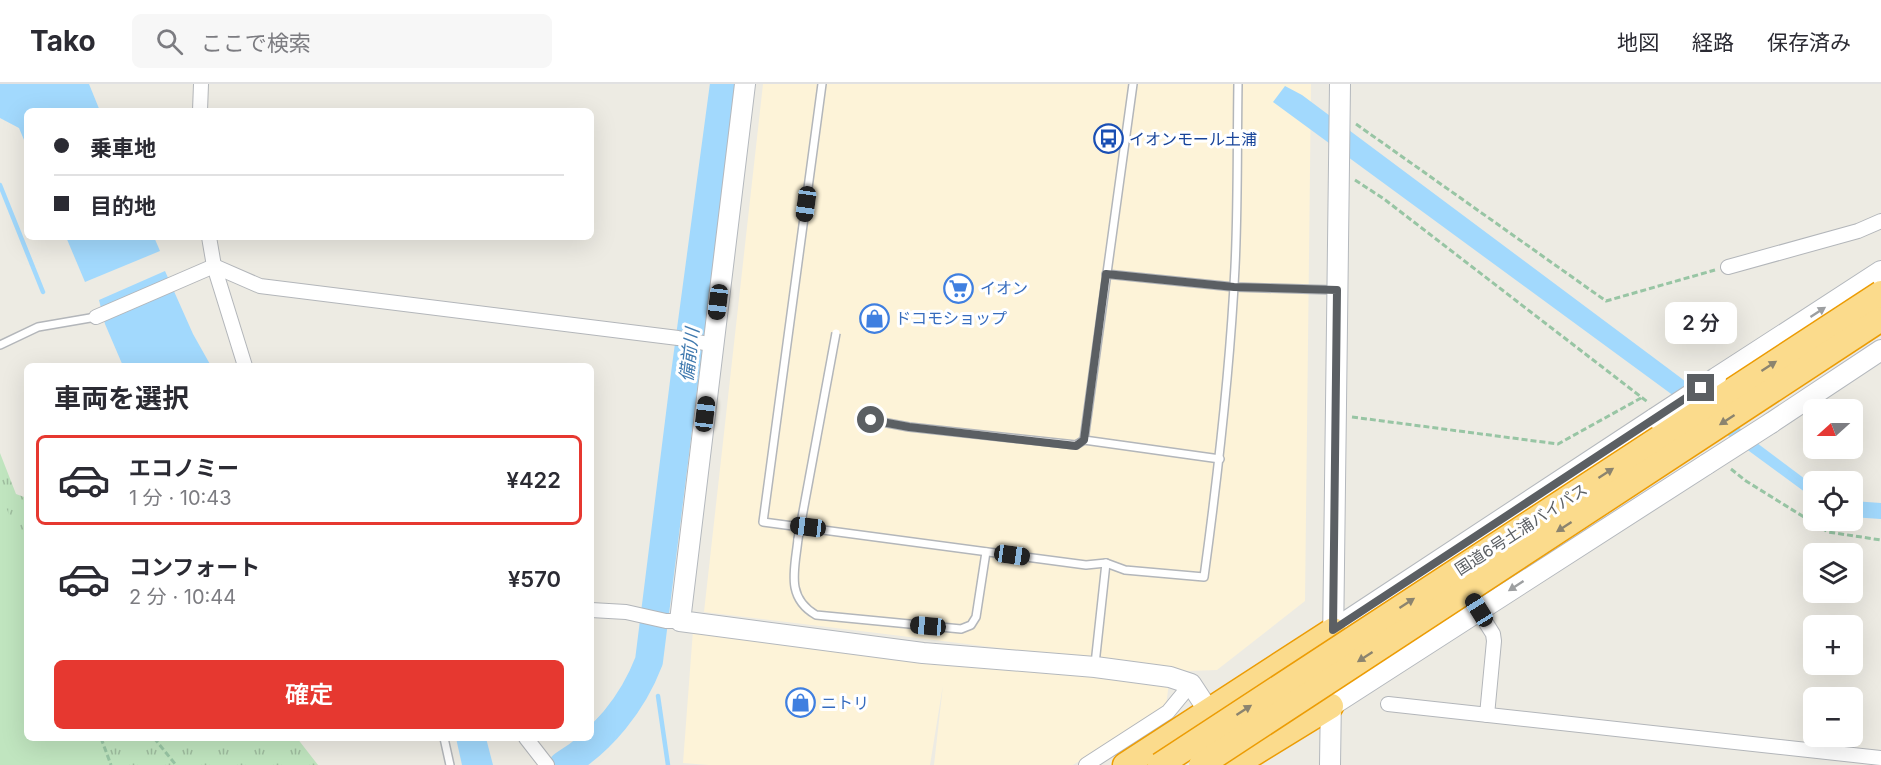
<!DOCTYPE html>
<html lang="ja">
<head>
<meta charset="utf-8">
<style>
	:root { --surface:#fff; --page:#f7f7f7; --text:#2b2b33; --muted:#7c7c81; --line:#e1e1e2; --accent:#e63830 }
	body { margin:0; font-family:Inter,"Noto Sans JP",sans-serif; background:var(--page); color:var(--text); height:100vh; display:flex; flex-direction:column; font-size:22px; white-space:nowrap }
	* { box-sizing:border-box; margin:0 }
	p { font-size:20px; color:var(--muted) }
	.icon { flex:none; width:33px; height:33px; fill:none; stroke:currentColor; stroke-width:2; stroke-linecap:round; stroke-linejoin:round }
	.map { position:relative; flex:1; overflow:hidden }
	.drawer { position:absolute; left:24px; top:279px; width:570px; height:378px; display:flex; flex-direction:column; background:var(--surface); border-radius:9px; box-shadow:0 6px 24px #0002 }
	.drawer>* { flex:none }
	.top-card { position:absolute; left:24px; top:24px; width:570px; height:132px; border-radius:9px; box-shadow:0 6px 24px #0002; display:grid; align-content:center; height:132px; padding:0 30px; background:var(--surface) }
	.needle { width:39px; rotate:249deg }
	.tools { position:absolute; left:1803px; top:315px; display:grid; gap:12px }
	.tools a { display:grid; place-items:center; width:60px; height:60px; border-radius:9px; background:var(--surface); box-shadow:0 6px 24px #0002; font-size:30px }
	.end { position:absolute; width:27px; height:27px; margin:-14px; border:8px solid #5b5f63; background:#fff; box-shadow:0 0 0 3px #fff }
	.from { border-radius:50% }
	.bubble { position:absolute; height:42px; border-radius:9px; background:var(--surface); box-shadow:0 6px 24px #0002; font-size:20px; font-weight:600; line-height:42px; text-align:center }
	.car { position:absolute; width:18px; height:36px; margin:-18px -9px; border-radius:8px; box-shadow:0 0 4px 2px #0007; background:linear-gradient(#222 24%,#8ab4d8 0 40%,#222 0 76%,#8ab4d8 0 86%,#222 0) }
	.top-card b { display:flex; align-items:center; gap:21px; height:57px; font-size:22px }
	.top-card b+b { border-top:2px solid var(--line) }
	.top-card i { width:15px; height:15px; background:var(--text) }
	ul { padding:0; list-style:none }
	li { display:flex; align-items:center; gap:18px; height:90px; margin:0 12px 9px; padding:0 18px; border:3px solid transparent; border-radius:9px }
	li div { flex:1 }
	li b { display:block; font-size:22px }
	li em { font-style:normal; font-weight:600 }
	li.on { border-color:var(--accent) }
	li>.icon { width:54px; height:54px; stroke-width:1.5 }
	h2 { padding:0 30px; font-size:27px; line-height:72px }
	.primary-button { display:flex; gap:12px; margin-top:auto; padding:12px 30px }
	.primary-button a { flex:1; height:69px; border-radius:9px; background:var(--accent); color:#fff; font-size:24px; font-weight:600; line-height:69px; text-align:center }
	header { display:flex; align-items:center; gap:36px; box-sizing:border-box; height:84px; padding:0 30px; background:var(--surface); border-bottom:2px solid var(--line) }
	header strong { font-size:28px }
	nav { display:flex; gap:33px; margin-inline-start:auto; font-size:21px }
	.search { width:420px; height:54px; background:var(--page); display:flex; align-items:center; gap:15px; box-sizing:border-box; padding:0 21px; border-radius:9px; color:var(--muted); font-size:22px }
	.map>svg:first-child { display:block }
	.commercial { fill:#fdf3d8 }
	.grass { fill:url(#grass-tufts) }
	.pitch { fill:#c0e5bf }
	.water { fill:#a2d9fd }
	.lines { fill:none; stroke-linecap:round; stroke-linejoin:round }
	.stream { stroke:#a2d9fd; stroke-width:4.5 }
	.canal { stroke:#a2d9fd; stroke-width:16 }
	.river { stroke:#a2d9fd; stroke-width:28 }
	.lane-casing { stroke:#b3b6ba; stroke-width:10 }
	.street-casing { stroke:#b3b6ba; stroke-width:16 }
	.secondary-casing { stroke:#b4b8bd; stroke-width:22 }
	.highway-casing { stroke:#ec9c04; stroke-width:27 }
	.path { stroke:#98c5a4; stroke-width:3; stroke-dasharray:6 3; stroke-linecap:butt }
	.lane { stroke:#fff; stroke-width:7 }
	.street { stroke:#fff; stroke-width:14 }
	.secondary { stroke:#fff; stroke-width:20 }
	.highway { stroke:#fbdb8c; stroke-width:24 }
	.lane-bridge-casing { stroke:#b3b6ba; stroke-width:10; stroke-linecap:butt }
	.secondary-bridge-casing { stroke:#b4b8bd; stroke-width:22; stroke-linecap:butt }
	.highway-bridge-casing { stroke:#ec9c04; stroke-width:27; stroke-linecap:butt }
	.lane-bridge { stroke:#fff; stroke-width:7 }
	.secondary-bridge { stroke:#fff; stroke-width:20 }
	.highway-bridge { stroke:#fbdb8c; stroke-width:24 }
	.oneway { fill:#9d9fa1 }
	.oneway2 { fill:#8b846f }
	.route { stroke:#5b5f63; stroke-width:8 }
	.labels { text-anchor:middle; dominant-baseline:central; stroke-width:6; stroke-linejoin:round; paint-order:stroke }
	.transit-label { font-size:16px; fill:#164399; stroke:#fff; text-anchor:start }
	.shop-label { font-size:16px; fill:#366cbe; stroke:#fff; text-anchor:start }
	.street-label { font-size:16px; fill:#5b5f63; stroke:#fff }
	.water-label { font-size:18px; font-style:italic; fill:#407aaf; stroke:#fff }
</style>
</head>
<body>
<header>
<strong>Tako</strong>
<div class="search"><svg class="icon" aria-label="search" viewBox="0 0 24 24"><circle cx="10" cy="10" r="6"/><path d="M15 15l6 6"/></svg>ここで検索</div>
<nav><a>地図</a><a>経路</a><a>保存済み</a></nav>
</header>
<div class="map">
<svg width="1881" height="681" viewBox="0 0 1881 681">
	<defs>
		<pattern id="grass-tufts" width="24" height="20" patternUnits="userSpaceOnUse" patternTransform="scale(1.5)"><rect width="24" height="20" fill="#c0e5bf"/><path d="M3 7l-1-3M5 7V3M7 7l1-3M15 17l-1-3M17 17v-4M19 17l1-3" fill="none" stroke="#9fbd9f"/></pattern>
	</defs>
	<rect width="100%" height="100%" fill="#edebe3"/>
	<g class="commercial">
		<path d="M763 0H1311L1305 517 1217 586 1188 587 704 528Z"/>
		<path d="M693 546 1169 598 1166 622 1073 681H934L943 601 930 681H709L683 679Z"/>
	</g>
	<path class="grass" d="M0 369 16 410 27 414V654H297L318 681H0Z"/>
	<path class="pitch" d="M0 407 27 478V654H94L105 681H0Z"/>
	<g class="water">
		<path d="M0 0H89L100 27H27V63L19 44 0 34Z"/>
		<path d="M1285 2 1302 11 1681 294 1757 359 1813 401V414L1273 18Z"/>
		<path d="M66 153H154L160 167 85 198Z"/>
		<path d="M165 187 193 250 211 282H123L105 240 99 216Z"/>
		<path d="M633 597 642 604 599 659 572 681H545L557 675 578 654H591V641Z"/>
		<path d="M456 654H486L493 681H462Z"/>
	</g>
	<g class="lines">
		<g class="stream">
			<path d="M0 101 43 208"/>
			<path d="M658 612 668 681"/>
		</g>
		<path class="canal" d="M1852 425 1881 427"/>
		<path class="river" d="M563 681C602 658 633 619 649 577L685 290 724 0"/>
		<defs>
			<g id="lane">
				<path d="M822 0 763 438 1086 481 1106 479 1125 486 1204 493C1218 390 1230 287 1235 183 1238 122 1237 61 1238 0"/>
				<path d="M1133 0 1084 356 1220 375"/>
				<path d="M1106 190 1234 203 1334 206"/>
				<path d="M0 261 38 243 96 233"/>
				<path d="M871 336 909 343 1076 361 1084 356"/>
				<path d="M798 455C795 485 785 513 816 531L961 545 971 541 976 533 986 468"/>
				<path d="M1095 580 1106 479"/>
				<path d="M444 654 450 681"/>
			</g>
			<g id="street">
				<path d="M200 27 201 0"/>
				<path d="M209 153 214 182 245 282"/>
				<path d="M1728 183 1858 147 1881 137"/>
				<path d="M96 233 214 182 260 202 678 254 714 261"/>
				<path d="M1463 502 1493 550 1494 557 1487 631"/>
				<path d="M591 526 626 528 666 537H680"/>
				<path d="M1388 620 1881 674"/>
				<path d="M526 654 547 681"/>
				<path d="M1086 681 1168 628 1191 600"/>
			</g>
			<g id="secondary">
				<path d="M745 0 680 537 923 569 1095 583 1170 593 1191 600 1216 638"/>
				<path d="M1716 294 1881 187"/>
				<path d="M1771 339 1881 266"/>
				<path d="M1333 546 1655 334"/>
				<path d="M1333 561 1340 0"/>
				<path d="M1331 622 1707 380"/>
				<path d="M1330 681 1331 612"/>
			</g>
			<g id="highway">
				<path d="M1125 681 1333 546"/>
				<path d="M1235 681 1331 622"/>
			</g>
		</defs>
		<use href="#lane" class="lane-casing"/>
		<use href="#street" class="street-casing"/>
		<use href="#secondary" class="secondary-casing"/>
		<use href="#highway" class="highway-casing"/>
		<g class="path">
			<path d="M1356 40 1606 217 1715 186"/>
			<path d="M1355 96 1384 115 1649 319"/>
			<path d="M1352 333 1558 360 1641 314"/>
			<path d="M1731 385 1746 397 1828 448 1881 456"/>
			<path d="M101 654 111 681"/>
			<path d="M154 654 176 681"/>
		</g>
		<use href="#lane" class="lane"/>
		<use href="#street" class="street"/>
		<use href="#secondary" class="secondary"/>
		<use href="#highway" class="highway"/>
		<defs>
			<path id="lane-bridge" d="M798 455 836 249"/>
			<g id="secondary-bridge">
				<path d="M1655 334 1716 294"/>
				<path d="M1707 380 1771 339"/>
			</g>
			<g id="highway-bridge">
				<path d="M1160 681 1881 209"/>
				<path d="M1201 681 1881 235"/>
			</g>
		</defs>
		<use href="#lane-bridge" class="lane-bridge-casing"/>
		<use href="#secondary-bridge" class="secondary-bridge-casing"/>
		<use href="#highway-bridge" class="highway-bridge-casing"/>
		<use href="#lane-bridge" class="lane-bridge"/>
		<use href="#secondary-bridge" class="secondary-bridge"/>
		<use href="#highway-bridge" class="highway-bridge"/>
	</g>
	<defs><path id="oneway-solid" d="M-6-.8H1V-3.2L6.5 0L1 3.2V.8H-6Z" transform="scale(1.5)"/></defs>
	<g class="oneway">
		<use href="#oneway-solid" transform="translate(1818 228) rotate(-33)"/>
		<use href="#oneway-solid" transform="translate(1516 502) rotate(147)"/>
	</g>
	<g class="oneway2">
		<use href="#oneway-solid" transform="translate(1769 282) rotate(-33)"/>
		<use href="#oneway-solid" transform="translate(1727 336) rotate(147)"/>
		<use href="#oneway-solid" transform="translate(1606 389) rotate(-33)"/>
		<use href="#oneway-solid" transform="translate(1564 443) rotate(147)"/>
		<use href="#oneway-solid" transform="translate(1407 519) rotate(-33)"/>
		<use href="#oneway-solid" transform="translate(1365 573) rotate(147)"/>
		<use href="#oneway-solid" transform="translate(1244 626) rotate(-33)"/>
	</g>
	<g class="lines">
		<path class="route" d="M871 336 909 343 1076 362 1084 356 1106 190 1234 203 1337 206 1333 546 1701 304"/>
	</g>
	<defs>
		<symbol id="bus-ring" viewBox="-11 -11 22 22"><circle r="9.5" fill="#fff" stroke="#1a4fb4" stroke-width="1.5"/><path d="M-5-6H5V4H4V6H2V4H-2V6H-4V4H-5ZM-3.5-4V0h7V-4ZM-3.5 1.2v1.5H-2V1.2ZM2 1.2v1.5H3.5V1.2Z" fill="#1a4fb4"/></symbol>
		<symbol id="supermarket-ring" viewBox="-11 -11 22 22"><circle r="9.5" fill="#fff" stroke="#3f7fe0" stroke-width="1.5"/><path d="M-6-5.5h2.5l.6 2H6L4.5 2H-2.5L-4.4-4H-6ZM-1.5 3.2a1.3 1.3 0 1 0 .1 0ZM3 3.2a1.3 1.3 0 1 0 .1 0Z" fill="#3f7fe0"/></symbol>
		<symbol id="shop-ring" viewBox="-11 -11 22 22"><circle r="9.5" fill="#fff" stroke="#3f7fe0" stroke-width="1.5"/><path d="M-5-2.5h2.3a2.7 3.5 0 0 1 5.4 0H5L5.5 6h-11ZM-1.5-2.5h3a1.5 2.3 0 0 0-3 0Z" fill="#3f7fe0"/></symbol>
	</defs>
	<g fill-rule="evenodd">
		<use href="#bus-ring" x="1092" y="38" width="33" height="33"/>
		<use href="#supermarket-ring" x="942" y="188" width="33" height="33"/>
		<use href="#shop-ring" x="858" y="218" width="33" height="33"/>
		<use href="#shop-ring" x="784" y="602" width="33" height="33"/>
	</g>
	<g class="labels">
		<g class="transit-label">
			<text x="1129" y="55">イオンモール土浦</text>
		</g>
		<g class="shop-label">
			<text x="980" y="204">イオン</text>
			<text x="895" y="234">ドコモショップ</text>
			<text x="821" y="619">ニトリ</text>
		</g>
		<g class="street-label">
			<text transform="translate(1521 445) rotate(-33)">国道6号土浦バイパス</text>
		</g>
		<g class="water-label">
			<text transform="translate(689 271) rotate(-83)">備前川</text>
		</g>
	</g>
</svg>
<div class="tools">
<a><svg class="needle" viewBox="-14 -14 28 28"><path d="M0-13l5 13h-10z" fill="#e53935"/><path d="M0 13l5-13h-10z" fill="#7c7c81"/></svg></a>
<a><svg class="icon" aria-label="locate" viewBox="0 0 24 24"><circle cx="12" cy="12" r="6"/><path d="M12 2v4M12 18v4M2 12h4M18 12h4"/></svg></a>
<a><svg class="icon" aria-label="layers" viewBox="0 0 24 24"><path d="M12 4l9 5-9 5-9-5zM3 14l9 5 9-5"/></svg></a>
<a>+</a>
<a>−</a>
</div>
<i class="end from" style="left:871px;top:336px"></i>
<i class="end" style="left:1701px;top:304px"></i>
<div class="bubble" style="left:1665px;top:218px;width:72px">2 分</div>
<i class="car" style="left:806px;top:120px;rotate:188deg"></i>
<i class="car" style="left:718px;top:218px;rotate:187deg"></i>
<i class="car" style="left:705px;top:330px;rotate:7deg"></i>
<i class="car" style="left:808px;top:443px;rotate:277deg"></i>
<i class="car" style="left:1012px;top:471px;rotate:98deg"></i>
<i class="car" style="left:1479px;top:526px;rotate:328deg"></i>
<i class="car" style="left:928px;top:542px;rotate:275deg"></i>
<div class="top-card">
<b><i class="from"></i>乗車地</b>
<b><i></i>目的地</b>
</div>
<section class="drawer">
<h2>車両を選択</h2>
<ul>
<li class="on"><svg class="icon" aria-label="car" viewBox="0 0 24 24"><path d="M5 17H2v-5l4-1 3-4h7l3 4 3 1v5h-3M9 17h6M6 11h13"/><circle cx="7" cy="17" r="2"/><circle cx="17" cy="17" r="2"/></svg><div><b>エコノミー</b><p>1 分 · 10:43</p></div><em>¥422</em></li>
<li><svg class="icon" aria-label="car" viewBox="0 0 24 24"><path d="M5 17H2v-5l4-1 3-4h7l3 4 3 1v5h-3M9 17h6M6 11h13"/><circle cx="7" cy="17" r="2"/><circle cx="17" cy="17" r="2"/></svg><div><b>コンフォート</b><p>2 分 · 10:44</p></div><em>¥570</em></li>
</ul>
<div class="primary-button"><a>確定</a></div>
</section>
</div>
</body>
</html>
